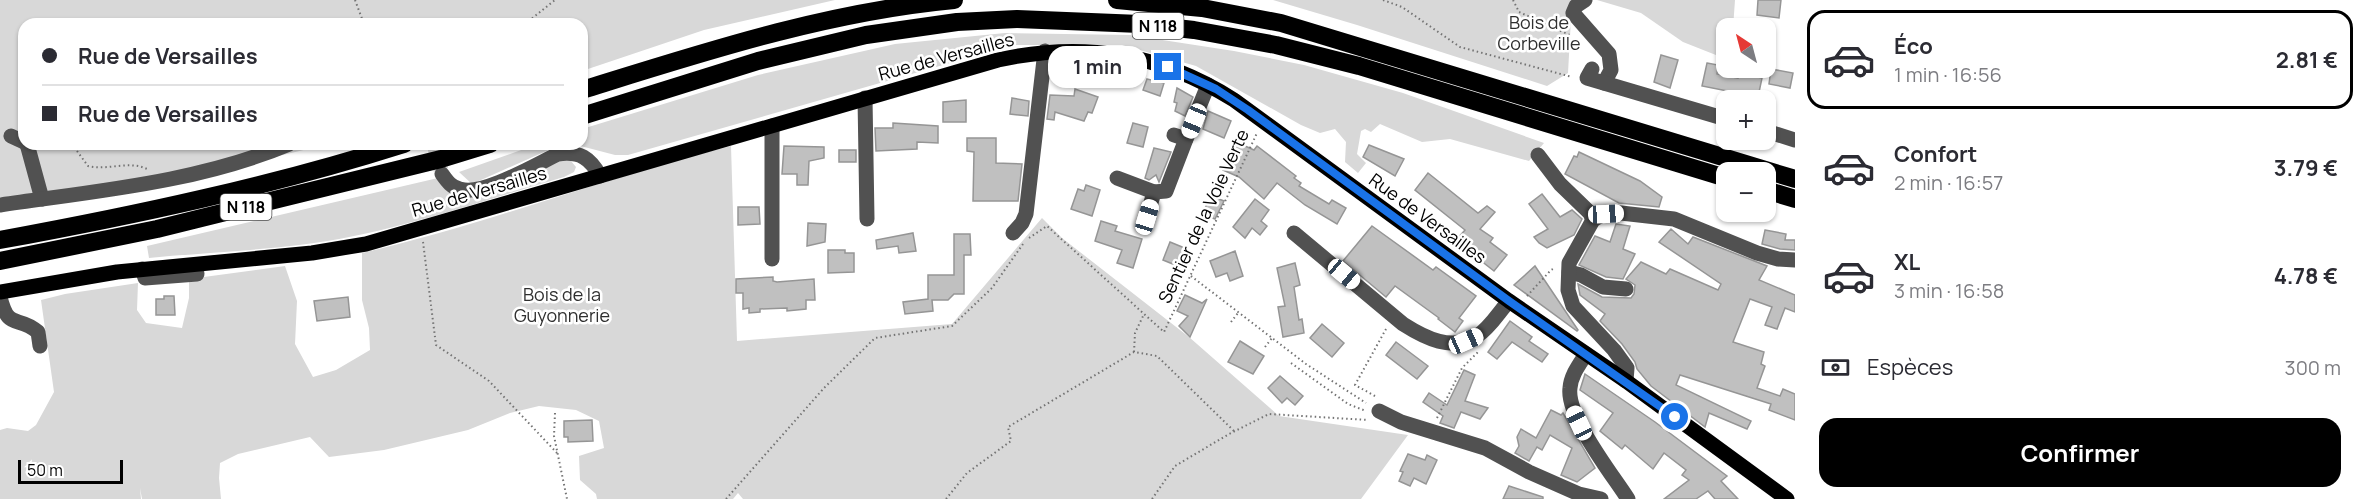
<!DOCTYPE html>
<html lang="fr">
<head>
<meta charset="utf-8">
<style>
	:root { --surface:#fff; --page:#f7f7f7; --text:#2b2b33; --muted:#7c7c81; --line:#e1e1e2; --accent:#000 }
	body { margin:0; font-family:Manrope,sans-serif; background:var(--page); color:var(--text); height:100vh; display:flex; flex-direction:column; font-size:22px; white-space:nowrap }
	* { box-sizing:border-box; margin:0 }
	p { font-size:20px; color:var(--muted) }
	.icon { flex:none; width:33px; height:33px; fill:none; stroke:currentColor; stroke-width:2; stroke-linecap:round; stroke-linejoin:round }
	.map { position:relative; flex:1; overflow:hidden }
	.panel { display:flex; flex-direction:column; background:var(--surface); width:570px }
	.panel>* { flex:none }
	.top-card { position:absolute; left:18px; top:18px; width:570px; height:132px; border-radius:18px; box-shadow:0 2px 4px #0004; display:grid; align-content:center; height:132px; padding:0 24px; background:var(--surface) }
	.needle { width:39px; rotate:324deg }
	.controls { position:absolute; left:1716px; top:18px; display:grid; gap:12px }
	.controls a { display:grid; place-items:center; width:60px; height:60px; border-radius:12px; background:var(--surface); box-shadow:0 2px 4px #0004; font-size:30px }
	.scale { position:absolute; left:18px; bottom:15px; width:105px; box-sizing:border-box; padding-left:6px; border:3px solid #000; border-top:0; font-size:16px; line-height:21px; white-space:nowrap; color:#000; -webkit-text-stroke:4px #fff; paint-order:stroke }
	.end { position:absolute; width:27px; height:27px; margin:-14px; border:8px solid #1a73e8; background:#fff; box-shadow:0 0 0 3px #fff }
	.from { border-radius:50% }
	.bubble { position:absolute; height:42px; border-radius:18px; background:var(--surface); box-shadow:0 2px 4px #0004; font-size:20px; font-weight:700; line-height:42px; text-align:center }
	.car { position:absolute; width:18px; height:36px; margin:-18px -9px; border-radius:8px; box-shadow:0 0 4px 2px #0007; background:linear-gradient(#fff 24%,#345 0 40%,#fff 0 76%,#345 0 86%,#fff 0) }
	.top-card b { display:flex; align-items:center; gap:21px; height:57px; font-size:22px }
	.top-card b+b { border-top:2px solid var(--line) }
	.top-card i { width:15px; height:15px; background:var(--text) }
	ul { padding:10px 0 0; list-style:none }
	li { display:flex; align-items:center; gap:18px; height:99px; margin:0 12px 9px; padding:0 12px; border:3px solid transparent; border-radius:18px }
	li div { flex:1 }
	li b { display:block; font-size:22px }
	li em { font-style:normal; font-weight:700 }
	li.selected { border-color:var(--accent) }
	li>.icon { width:54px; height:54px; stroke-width:1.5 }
	.pay { display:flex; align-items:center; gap:15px; height:66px; padding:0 24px; font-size:22px }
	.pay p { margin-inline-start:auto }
	.primary-button { display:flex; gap:12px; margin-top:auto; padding:12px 24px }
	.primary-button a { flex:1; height:69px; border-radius:18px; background:var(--accent); color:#fff; font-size:24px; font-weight:700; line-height:69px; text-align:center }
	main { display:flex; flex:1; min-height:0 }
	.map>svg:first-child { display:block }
	.green { fill:#d8d8d8 }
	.building { fill:#c0c0c0; stroke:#959595; stroke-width:1.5 }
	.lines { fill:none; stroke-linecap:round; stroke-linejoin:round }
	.minor-tunnel { stroke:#d9d9d9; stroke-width:15; stroke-dasharray:15 8; stroke-linecap:butt }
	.path { stroke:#737373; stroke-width:2; stroke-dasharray:1.5 3; stroke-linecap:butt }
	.minor { stroke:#515151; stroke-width:15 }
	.major { stroke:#000; stroke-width:15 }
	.highway { stroke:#000; stroke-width:18 }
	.route { stroke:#1a73e8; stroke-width:8 }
	.labels { text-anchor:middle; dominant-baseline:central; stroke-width:5; stroke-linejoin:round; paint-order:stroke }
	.shield { fill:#fff; stroke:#4c4c4c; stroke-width:1.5 }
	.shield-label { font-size:16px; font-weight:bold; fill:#000 }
	.park-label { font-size:18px; fill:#2f2f2f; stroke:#fff }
	.street-label { font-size:18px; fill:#000; stroke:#fff }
</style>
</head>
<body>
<main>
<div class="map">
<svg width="1795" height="499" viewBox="0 0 1795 499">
	<rect width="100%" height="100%" fill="#fff"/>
	<g class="green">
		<path d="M0 0H835L704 30 582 71V24H24V144H329L161 184 7 199 0 197Z"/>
		<path d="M1273 0H1572L1568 73 1547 86 1357 25Z"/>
		<path d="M1597 0H1735L1733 28H1726V59L1683 42 1641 13Z"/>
		<path d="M1005 33 1130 35 1234 51 1304 65 1403 93 1544 143 1529 161 1450 139 1422 142 1380 124 1371 132 1365 129 1361 131 1357 154 1366 163 1358 173 1345 162 1346 142 1335 129 1320 133 1301 125 1196 66 1122 45H1013L628 155H615L573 144H582V129L758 75 895 44Z"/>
		<path d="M538 144H562L472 184 459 172Z"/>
		<path d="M731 146 737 341 952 324 1042 218 1062 238 1189 337 1279 416 1408 435 1361 499H743L738 493 733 499H597L596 494 580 480 579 456 604 448 599 421 576 410 539 406 510 413 468 430 384 450 329 457 310 437 238 454 220 463 219 478 221 499H142L140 488 141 499H0V430L7 428 28 431 36 425 54 392 41 300 65 294 138 283 137 310 146 323 182 328 189 298V279L285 266 297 301 295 344 313 377 336 370 370 350 369 328 362 300V253C487 224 607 177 731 146Z"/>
		<path d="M560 160 571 161 576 167 574 172 564 177C477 202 390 234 299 245 250 251 199 253 149 258L147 246 438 178C444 185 449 193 459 196 475 202 541 168 560 160Z"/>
	</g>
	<g class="building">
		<path d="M1758 0H1781L1779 18 1757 15Z"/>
		<path d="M1661 55 1678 60 1670 88 1654 82Z"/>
		<path d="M1707 63 1718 65 1717 74 1738 78 1739 73 1762 78 1758 97 1702 86Z"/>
		<path d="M1771 69 1793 73 1790 88 1769 84Z"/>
		<path d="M1147 79 1164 83 1160 96 1143 90Z"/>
		<path d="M1177 88 1193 97 1185 116 1175 111 1177 103 1174 102Z"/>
		<path d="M1075 89 1098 97 1092 113 1088 112 1084 121 1055 112 1054 120 1047 119 1050 95 1074 96Z"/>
		<path d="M1012 98 1029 101 1028 116 1010 114Z"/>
		<path d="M966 100V122H943V102Z"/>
		<path d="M1208 111 1231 121 1224 138 1203 129Z"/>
		<path d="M893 123 938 126V143L917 142V149L876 151 875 128H893Z"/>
		<path d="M1133 123 1148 127 1143 147 1127 143Z"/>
		<path d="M967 138H996V163L1022 164 1018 201H973L974 152 967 151Z"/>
		<path d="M1236 142 1254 150 1257 146 1296 176 1294 178 1301 183 1299 186 1329 204 1332 200 1346 208 1337 224 1305 205 1277 183 1264 199 1239 177 1223 170Z"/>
		<path d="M1369 145 1404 159 1395 176 1363 157Z"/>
		<path d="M784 146 824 147V158L809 161 808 185H797V174H782Z"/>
		<path d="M1154 148 1171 152 1159 182 1156 175 1149 180 1145 178Z"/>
		<rect x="839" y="150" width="17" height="12"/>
		<path d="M1579 152 1640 181 1662 197 1659 207 1619 203 1565 174 1574 156 1577 157Z"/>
		<path d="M1428 173 1478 213 1487 206 1495 212 1480 229 1493 238 1490 242 1507 255 1494 271 1480 260 1482 258 1457 239 1465 230 1415 190Z"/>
		<path d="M1086 185 1100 190 1092 216 1071 209 1078 189 1084 191Z"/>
		<path d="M1542 194 1560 217 1572 210 1582 219 1574 235 1547 248 1539 243 1534 237 1548 229 1529 204Z"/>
		<path d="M1211 196 1224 201 1215 219 1202 214Z"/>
		<path d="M1255 199 1269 210 1261 221 1267 226 1260 235 1252 228 1245 238 1233 227Z"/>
		<path d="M738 207H759L760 224 738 225Z"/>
		<path d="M1101 221 1117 226 1115 231 1142 239 1133 268 1117 263 1122 250 1095 241Z"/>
		<path d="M808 223 826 224 825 242 807 246Z"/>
		<path d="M1616 224 1630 226 1623 249 1635 254 1623 279 1606 277 1579 265 1595 236 1610 242Z"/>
		<path d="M1372 226 1433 270 1436 267 1476 296 1459 318 1463 321 1455 332 1438 319 1439 318 1395 286 1386 297 1343 261Z"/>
		<path d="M1671 229 1688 244 1693 237 1767 266 1759 280 1795 295V312L1785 308 1777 329 1765 325 1772 307 1750 299 1733 342 1764 352 1761 364 1765 366 1757 388 1780 396 1783 389 1795 394V420L1769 410 1771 404 1680 375 1676 385 1751 421 1747 429 1709 413 1705 427 1651 386 1637 369 1635 362 1622 344 1600 321 1605 314 1580 295 1578 284 1602 297 1631 298 1634 294 1635 285 1626 279 1641 262 1666 274 1670 269 1718 290 1721 284 1659 242Z"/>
		<path d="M1765 230 1786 234 1785 240H1795V250L1780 249 1762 244Z"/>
		<path d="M913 233 916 251 899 253 898 246 877 249 876 240Z"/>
		<path d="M954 234H970L971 255H964V294H954L948 300H932L933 311 905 314 903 302 928 299V275H954Z"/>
		<path d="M1170 242 1187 249 1180 267 1163 260Z"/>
		<path d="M828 250H845V253H854V272L828 273Z"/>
		<path d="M1235 251 1243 276 1230 281 1227 273 1216 277 1210 261Z"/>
		<path d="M1295 263 1300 285 1294 287 1299 320 1302 319 1304 333 1283 337 1278 307 1285 306 1277 268Z"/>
		<path d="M1535 266 1578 330 1577 331 1514 285Z"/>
		<path d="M773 277V281L777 282 814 279 815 300H806V309L787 311V308L760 309V312L749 313V308L743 309V293H736V279Z"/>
		<path d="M1185 295 1202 303 1207 299 1190 337 1179 326 1188 316 1177 311Z"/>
		<path d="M164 296H174L175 315H156V299H164Z"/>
		<path d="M348 297 350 317 317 321 314 301Z"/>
		<path d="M1510 321 1532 337 1529 341 1548 354 1542 362 1512 342 1497 359 1488 352Z"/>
		<path d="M1322 324 1344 343 1332 357 1310 338Z"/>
		<path d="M1240 341 1264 356 1253 374 1228 362Z"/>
		<path d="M1396 342 1428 366 1417 379 1386 355Z"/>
		<path d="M1464 370 1475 375 1465 401 1488 408 1480 419 1461 412 1454 428 1440 423 1443 416 1423 402 1429 393 1447 405Z"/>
		<path d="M1585 374 1655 422 1727 476 1721 481 1738 499H1715L1708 491 1696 499H1664L1689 480 1682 475 1686 470 1664 453 1653 469 1625 445 1622 449 1600 431 1613 413 1580 390Z"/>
		<path d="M1280 376 1303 396 1295 405 1287 398 1282 403 1268 388Z"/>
		<path d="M1551 410 1561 415 1563 413 1595 468 1577 482 1561 475 1572 448 1550 435 1542 450 1537 447 1529 461 1515 453 1519 446 1517 437 1521 429 1536 438Z"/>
		<path d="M592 420 593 441 568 442V437H564V421Z"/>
		<path d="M1408 454 1425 460 1427 455 1437 460 1426 484 1414 478 1410 486 1399 481 1403 472 1400 471Z"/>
		<path d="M1509 486 1543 497V499H1503Z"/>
	</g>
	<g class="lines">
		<path class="minor-tunnel" d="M434 144 441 170"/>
		<g class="path">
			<path d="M355 0 364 24"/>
			<path d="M1383 0 1402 7 1460 47 1572 77"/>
			<path d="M1513 0 1519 12 1572 36"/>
			<path d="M525 24 555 0"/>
			<path d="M77 151 88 166C107 171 129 160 147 169"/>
			<path d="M1029 238 1047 226 1164 332 1257 133"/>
			<path d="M423 242 436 345 489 381 557 453"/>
			<path d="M1191 276 1306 364 1366 403"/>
			<path d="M1527 296 1551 270 1555 268"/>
			<path d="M1231 322 1238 313"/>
			<path d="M1265 347 1272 338"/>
			<path d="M1134 352 1135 333 1144 314"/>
			<path d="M1291 363 1348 404 1366 411"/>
			<path d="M1375 396 1355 385 1386 329"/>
			<path d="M555 413 554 436 567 499"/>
			<path d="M1437 418 1462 368 1478 352"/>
			<path d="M726 499 824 388 875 338 952 326 992 288 1023 244"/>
			<path d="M946 499 967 473 1011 441 1008 427 1134 352 1157 356 1234 431"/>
			<path d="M1152 499 1175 466 1229 434 1269 414 1368 420"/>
		</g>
		<g class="minor">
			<path d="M1585 0 1576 6 1573 13 1609 54 1611 70 1604 83"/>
			<path d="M1592 69 1587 78 1726 119"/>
			<path d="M865 98 867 219"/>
			<path d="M1766 131 1795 140"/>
			<path d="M1174 135 1186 139 1208 85"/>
			<path d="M11 136 24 142"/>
			<path d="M27 144 42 199"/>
			<path d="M1538 155 1560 184 1590 213 1593 220"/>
			<path d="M442 174C447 181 451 187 460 189 481 197 537 164 558 154 580 151 590 158 600 176"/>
			<path d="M1117 178 1154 192 1147 217"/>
			<path d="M1154 192 1166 191 1186 139"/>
			<path d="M0 205C96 191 199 182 289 144"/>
			<path d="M1013 233 1022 223 1026 214 1045 51"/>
			<path d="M1294 233 1403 324C1425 338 1452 352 1477 336 1490 328 1499 312 1509 301"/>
			<path d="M772 259V126"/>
			<path d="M142 269 145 278 197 274"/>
			<path d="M1569 272 1581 275 1603 287 1626 289"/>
			<path d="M0 297C9 332 17 314 38 332L40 346"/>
			<path d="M1586 354C1579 365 1571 375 1570 388 1566 416 1612 474 1628 499"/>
			<path d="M1626 381 1627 368 1614 350 1573 306 1568 290 1569 263 1593 220 1598 217 1606 214 1621 213 1674 219 1757 253 1778 259 1795 260"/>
			<path d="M1379 411 1401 422 1485 448 1529 472 1579 494 1601 499"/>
		</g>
		<path class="major" d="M0 292 117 272 312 253 366 244 998 60C1083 41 1160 53 1234 100L1509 301 1626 381 1787 499"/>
		<g class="highway">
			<path d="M1117 0 1202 8 1281 23 1795 179"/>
			<path d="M582 90C704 52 826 12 954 0"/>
			<path d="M582 116 758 61 866 35 957 22 1017 19 1140 24 1194 30 1276 45 1359 66 1726 178"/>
			<path d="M1766 190 1795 199"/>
			<path d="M0 240C136 215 272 186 404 144"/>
			<path d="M0 261 157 229 441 159 490 144"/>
		</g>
	</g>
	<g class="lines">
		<path class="route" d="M1168 67 1216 89 1248 110 1509 301 1675 417"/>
	</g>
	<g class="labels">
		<g class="shield">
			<rect x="1132.5" y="13" width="51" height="26" rx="4.5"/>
			<rect x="220.5" y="194" width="51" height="26" rx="4.5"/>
		</g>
		<g class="shield-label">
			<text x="1158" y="26">N 118</text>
			<text x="246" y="207">N 118</text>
		</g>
		<g class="park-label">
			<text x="1539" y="22">Bois de<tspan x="1539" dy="21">Corbeville</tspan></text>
			<text x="562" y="294">Bois de la<tspan x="562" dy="21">Guyonnerie</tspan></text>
		</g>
		<g class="street-label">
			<text transform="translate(946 56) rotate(-15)">Rue de Versailles</text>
			<text transform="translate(479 191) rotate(-16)">Rue de Versailles</text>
			<text transform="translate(1203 216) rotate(-65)">Sentier de la Voie Verte</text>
			<text transform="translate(1428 218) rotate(36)">Rue de Versailles</text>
		</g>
	</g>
</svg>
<div class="controls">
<a><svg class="needle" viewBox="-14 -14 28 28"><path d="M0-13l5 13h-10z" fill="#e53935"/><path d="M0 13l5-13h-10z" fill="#7c7c81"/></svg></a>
<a>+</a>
<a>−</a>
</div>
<div class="scale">50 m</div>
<i class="end from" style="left:1675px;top:417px"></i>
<i class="end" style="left:1168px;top:67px"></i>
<div class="bubble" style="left:1048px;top:46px;width:99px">1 min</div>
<i class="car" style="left:1194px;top:121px;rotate:202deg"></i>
<i class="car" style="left:1606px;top:214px;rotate:87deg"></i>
<i class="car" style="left:1147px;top:217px;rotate:17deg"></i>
<i class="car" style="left:1344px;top:274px;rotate:130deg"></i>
<i class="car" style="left:1466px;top:341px;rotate:66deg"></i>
<i class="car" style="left:1579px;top:423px;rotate:335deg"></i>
<div class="top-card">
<b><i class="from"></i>Rue de Versailles</b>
<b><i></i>Rue de Versailles</b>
</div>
</div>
<section class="panel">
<ul>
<li class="selected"><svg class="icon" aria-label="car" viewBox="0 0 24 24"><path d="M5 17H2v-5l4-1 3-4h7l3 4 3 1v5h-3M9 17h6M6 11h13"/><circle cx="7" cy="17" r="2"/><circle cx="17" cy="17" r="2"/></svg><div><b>Éco</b><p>1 min · 16:56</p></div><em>2.81 €</em></li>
<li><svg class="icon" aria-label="car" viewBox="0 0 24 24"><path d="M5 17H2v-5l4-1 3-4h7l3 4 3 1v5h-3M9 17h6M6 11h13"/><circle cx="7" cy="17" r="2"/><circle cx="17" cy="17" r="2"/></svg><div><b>Confort</b><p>2 min · 16:57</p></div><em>3.79 €</em></li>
<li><svg class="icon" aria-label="car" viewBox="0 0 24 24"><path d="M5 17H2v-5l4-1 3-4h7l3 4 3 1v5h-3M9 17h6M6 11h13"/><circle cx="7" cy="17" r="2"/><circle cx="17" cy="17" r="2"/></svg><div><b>XL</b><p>3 min · 16:58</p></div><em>4.78 €</em></li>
</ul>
<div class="pay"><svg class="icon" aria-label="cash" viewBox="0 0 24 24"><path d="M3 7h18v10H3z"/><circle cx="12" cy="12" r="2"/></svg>Espèces<p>300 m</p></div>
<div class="primary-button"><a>Confirmer</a></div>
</section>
</main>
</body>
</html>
